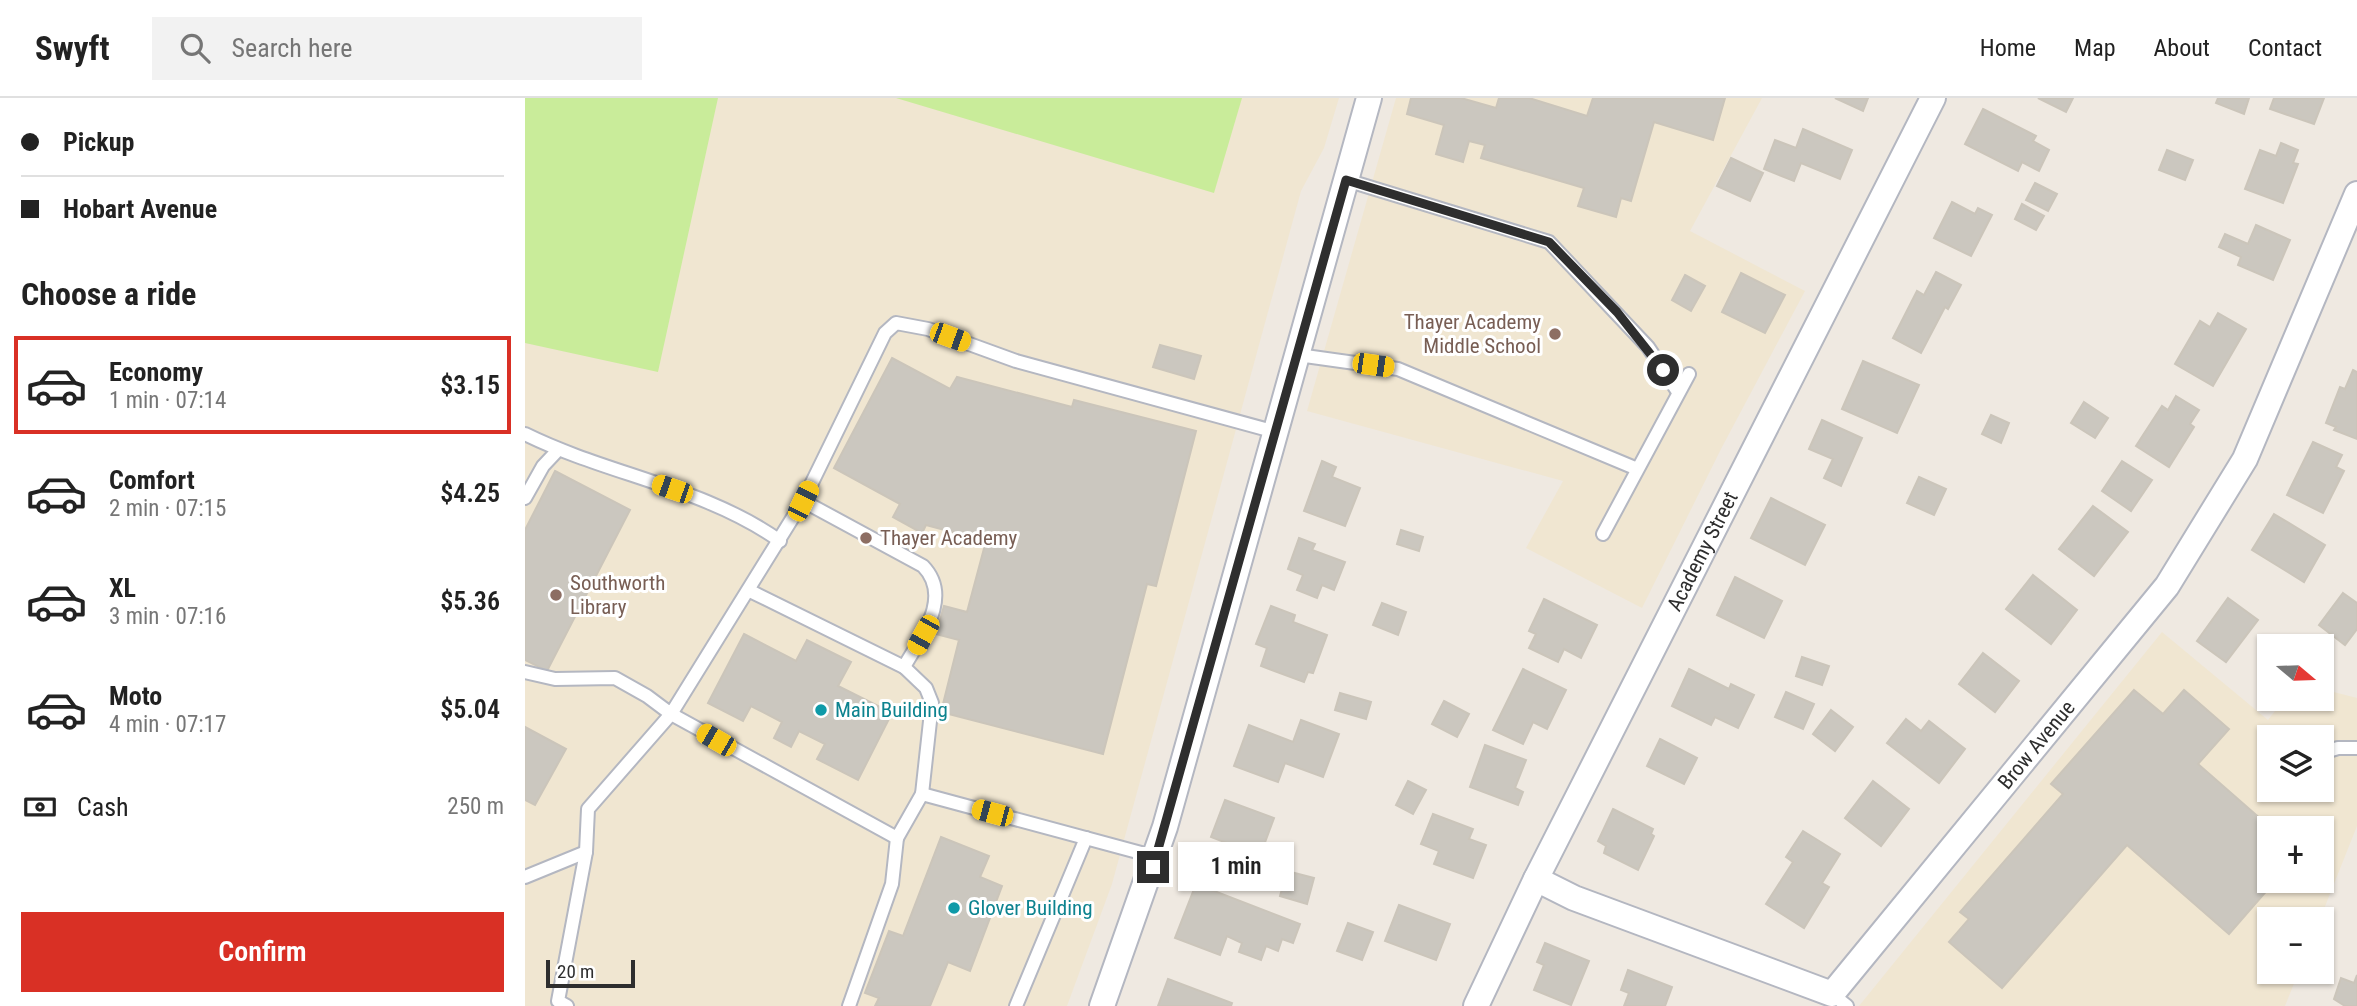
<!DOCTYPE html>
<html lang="en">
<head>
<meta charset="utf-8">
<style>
	:root { --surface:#fff; --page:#f2f2f2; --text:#222; --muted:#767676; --line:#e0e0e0; --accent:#d93025 }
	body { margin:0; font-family:"Roboto Condensed",sans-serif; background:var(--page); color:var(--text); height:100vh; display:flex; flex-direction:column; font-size:26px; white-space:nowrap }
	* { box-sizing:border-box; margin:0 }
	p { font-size:23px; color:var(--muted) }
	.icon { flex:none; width:38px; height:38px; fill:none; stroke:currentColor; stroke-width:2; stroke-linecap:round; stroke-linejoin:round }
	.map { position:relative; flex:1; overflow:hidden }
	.side { display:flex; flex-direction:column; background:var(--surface); width:525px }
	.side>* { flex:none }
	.banner { display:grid; align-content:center; height:154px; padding:0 21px; background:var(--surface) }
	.needle { width:46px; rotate:109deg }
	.buttons { position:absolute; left:1732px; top:536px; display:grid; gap:14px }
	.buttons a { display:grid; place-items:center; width:77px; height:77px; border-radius:0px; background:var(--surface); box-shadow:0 2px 5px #0004; font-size:35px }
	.scale { position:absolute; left:21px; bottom:18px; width:89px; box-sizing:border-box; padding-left:7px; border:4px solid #2e2e2e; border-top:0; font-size:19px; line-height:24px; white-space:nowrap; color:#2e2e2e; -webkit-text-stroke:5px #fff; paint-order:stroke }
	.end { position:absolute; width:32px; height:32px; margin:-16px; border:9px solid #2e2e2e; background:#fff; box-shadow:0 0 0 4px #fff }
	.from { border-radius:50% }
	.bubble { position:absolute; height:49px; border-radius:0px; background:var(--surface); box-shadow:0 2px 5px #0004; font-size:23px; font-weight:600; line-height:49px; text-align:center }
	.car { position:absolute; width:21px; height:42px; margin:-21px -10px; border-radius:9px; box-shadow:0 0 5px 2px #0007; background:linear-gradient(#f5c518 24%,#345 0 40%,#f5c518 0 76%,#345 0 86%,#f5c518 0) }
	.banner b { display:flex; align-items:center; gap:24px; height:66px; font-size:26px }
	.banner b+b { border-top:2px solid var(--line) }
	.banner i { width:18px; height:18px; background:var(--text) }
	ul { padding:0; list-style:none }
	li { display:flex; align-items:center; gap:21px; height:98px; margin:0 14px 10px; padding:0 7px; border:4px solid transparent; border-radius:0px }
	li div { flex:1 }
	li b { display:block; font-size:26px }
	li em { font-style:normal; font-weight:600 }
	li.on { border-color:var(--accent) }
	li>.icon { width:63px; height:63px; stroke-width:1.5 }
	h2 { padding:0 21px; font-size:32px; line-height:84px }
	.pay { display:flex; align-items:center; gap:18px; height:77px; padding:0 21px; font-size:26px }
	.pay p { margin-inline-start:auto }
	.button { display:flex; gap:14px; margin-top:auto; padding:14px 21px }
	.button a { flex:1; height:80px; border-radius:0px; background:var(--accent); color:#fff; font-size:28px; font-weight:600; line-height:80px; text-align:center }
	header { display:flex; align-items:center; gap:42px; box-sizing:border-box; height:98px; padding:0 35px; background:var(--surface); border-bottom:2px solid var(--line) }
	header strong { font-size:33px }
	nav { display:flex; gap:38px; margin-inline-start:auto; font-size:24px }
	.search { width:490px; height:63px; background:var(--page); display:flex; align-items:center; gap:18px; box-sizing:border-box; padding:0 24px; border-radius:0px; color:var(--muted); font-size:26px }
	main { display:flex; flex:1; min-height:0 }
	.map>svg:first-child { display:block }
	.education { fill:#f0e6d1; fill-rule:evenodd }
	.pitch { fill:#c9ec9a }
	.building { fill:#cbc7bf; stroke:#cbc5ba; stroke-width:2 }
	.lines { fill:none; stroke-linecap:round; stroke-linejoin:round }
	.service-casing { stroke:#b4b7c1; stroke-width:16 }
	.minor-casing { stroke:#b4b7c1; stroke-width:28 }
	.service { stroke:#fff; stroke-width:12 }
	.minor { stroke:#fff; stroke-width:24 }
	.route { stroke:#2e2e2e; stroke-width:9 }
	.education-dot { fill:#8d6e63; stroke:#fff; stroke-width:2.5 }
	.culture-dot { fill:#0f9aa8; stroke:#fff; stroke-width:2.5 }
	.labels { text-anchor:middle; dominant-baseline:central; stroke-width:6; stroke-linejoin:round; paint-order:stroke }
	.education-label { font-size:21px; fill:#785e54; stroke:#fff; text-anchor:start }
	.street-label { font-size:21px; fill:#2e2e2e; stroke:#fff }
	.culture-label { font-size:21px; fill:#0d838f; stroke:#fff; text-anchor:start }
</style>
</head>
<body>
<header>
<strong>Swyft</strong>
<div class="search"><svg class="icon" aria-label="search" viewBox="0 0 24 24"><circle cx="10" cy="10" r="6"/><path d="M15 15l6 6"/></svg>Search here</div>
<nav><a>Home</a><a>Map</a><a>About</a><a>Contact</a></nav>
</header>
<main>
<section class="side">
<div class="banner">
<b><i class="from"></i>Pickup</b>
<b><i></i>Hobart Avenue</b>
</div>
<h2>Choose a ride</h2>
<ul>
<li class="on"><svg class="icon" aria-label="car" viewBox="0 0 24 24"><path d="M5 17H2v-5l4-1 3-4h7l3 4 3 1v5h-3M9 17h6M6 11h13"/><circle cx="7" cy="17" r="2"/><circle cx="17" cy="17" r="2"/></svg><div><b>Economy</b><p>1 min · 07:14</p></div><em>$3.15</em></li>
<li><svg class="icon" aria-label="car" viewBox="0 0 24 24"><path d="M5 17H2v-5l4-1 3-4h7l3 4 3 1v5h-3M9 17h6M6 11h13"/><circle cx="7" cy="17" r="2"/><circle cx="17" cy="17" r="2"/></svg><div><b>Comfort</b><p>2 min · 07:15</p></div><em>$4.25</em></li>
<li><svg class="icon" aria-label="car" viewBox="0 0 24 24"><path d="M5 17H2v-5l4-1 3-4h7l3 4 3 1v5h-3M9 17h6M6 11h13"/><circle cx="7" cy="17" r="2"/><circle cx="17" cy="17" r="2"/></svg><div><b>XL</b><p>3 min · 07:16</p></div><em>$5.36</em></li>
<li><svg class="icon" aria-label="car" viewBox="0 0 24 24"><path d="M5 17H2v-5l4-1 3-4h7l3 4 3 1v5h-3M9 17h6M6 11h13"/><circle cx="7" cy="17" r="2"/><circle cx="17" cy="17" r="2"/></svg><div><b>Moto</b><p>4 min · 07:17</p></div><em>$5.04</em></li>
</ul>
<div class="pay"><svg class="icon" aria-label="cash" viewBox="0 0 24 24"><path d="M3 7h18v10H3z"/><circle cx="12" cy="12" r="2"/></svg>Cash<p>250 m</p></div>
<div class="button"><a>Confirm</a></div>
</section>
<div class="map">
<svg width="1832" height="908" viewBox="0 0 1832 908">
	<rect width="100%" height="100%" fill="#efe9e1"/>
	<g class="education">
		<path d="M0 0H814L799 50 776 93 587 786 542 908H0Z"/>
		<path d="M871 0H1237L1165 133 1280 193 1196 351 1117 510 1001 450 1038 383 782 313Z"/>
		<path d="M1637 534 1743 622 1760 600H1797V591L1832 600V728L1795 821H1745V873H1774L1760 908H1334ZM1745 639H1797V691H1745ZM1745 730H1797V782H1745Z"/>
	</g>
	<g class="pitch">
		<path d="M0 0H193L133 274 0 245Z"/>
		<path d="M371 0H717L689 95Z"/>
	</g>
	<g class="building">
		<path d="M886 0H936L971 10 974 0H1004L1062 18 1068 0H1200L1188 42 1129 24 1106 103 1096 100 1091 119 1053 108 1059 90 956 60 960 47 944 43 938 64 911 56 919 27 882 16Z"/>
		<path d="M1310 0H1343L1338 13Z"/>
		<path d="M1513 0H1548L1541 14Z"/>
		<path d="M1693 0H1724L1719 16 1691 5Z"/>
		<path d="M1749 0H1799L1789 26 1745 11Z"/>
		<path d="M1458 11 1511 38 1508 43 1524 52 1514 73 1497 64 1493 73 1440 46Z"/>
		<path d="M1278 31 1327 52 1315 81 1276 65 1269 83 1239 71 1250 42 1271 50Z"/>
		<path d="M1756 45 1773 52 1768 65 1773 66 1758 105 1720 91 1735 52 1751 58Z"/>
		<path d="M1642 52 1668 62 1660 82 1634 72Z"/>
		<path d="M1206 60 1238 75 1225 103 1192 88Z"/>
		<path d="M1510 85 1532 96 1523 113 1501 102Z"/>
		<path d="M1427 104 1450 116 1453 110 1467 117 1446 158 1409 140Z"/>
		<path d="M1497 106 1519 118 1511 132 1490 121Z"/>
		<path d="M1731 127 1765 142 1748 182 1713 167 1716 159 1694 149 1700 136 1723 146Z"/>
		<path d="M1411 174 1436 187 1423 211 1420 209 1396 255 1368 240 1392 193 1399 197Z"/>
		<path d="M1216 175 1260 197 1240 235 1197 214Z"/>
		<path d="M1160 177 1180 188 1166 213 1147 202Z"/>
		<path d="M1693 215 1721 231 1688 288 1650 266 1675 223 1685 229Z"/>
		<path d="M635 247 676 258 669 281 628 269Z"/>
		<path d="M367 260 425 291 432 279 547 309 549 302 671 333 631 488 622 486 578 656 416 614 434 542 411 536 419 508 442 514 461 443 401 427 397 435 368 419 375 406 309 370Z"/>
		<path d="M1338 263 1394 287 1372 335 1317 311Z"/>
		<path d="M1828 272 1832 274V341L1809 332 1811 329 1801 325 1815 289 1820 291Z"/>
		<path d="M1651 298 1674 312 1665 326 1669 329 1644 369 1611 348 1637 308 1643 312Z"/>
		<path d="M1559 304 1583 320 1570 340 1546 325Z"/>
		<path d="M1466 317 1484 325 1476 345 1457 336Z"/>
		<path d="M1297 322 1337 340 1316 388 1299 380 1308 361 1284 351Z"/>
		<path d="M1788 344 1817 357 1811 369 1819 373 1798 415 1762 397Z"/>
		<path d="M797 363 811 369 807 379 835 390 820 428 779 413Z"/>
		<path d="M1597 363 1627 382 1606 413 1577 393Z"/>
		<path d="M30 373 105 412 22 573 0 562V432Z"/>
		<path d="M1394 379 1421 391 1409 417 1382 405Z"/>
		<path d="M1246 400 1300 427 1280 467 1226 440Z"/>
		<path d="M1568 408 1603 434 1569 478 1534 451Z"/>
		<path d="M1749 416 1800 447 1779 484 1727 452Z"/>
		<path d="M876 432 898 439 894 453 872 446Z"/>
		<path d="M774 440 790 446 787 452 820 464 809 492 797 487 792 500 772 492 778 477 763 471Z"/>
		<path d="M1508 477 1552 512 1526 546 1481 511Z"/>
		<path d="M1210 479 1257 503 1239 540 1192 517Z"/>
		<path d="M1818 495 1832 505V531L1820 547 1794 527Z"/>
		<path d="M1703 500 1733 522 1701 564 1672 543Z"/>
		<path d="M1019 501 1072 527 1056 560 1039 551 1033 564 1004 550 1011 536 1004 533Z"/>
		<path d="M857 505 881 514 873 537 848 527Z"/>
		<path d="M746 508 770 517 768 524 802 537 788 575 783 574 779 584 736 568 742 550 731 546Z"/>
		<path d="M219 536 271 563 282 542 326 564 313 588 367 615 333 682 292 661 300 646 274 633 266 649 249 640 257 624 226 608 218 623 183 605Z"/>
		<path d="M1458 555 1494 583 1470 614 1434 586Z"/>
		<path d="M1277 559 1304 568 1297 587 1271 578Z"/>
		<path d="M998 571 1041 592 1022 631 1008 624 998 646 968 632Z"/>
		<path d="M1164 571 1204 591 1206 586 1229 597 1213 630 1190 619 1186 627 1147 608Z"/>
		<path d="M1609 592 1638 616 1659 592 1704 631 1673 666 1746 730 1745 782H1751L1704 836 1602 747 1477 890 1424 844 1444 821 1435 814 1538 696 1526 686Z"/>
		<path d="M1261 594 1289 606 1278 631 1250 619Z"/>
		<path d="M815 595 846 604 841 621 810 612Z"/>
		<path d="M919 603 944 616 932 639 907 626Z"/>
		<path d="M1306 612 1328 629 1310 653 1288 636Z"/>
		<path d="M1381 621 1396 633 1404 623 1440 651 1414 685 1362 645Z"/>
		<path d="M776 622 814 636 798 679 760 665 753 684 709 668 724 627 768 644Z"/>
		<path d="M0 629 41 651 10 707 0 702Z"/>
		<path d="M1135 641 1172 660 1159 686 1122 668Z"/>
		<path d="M960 647 1001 662 990 690 998 694 993 707 945 689Z"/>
		<path d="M883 683 901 692 888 716 871 707Z"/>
		<path d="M1348 683 1384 711 1356 748 1320 720Z"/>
		<path d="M700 702 749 720 735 758 686 739Z"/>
		<path d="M1088 711 1128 731 1126 736 1129 738 1113 772 1079 755 1081 748 1073 743Z"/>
		<path d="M908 716 948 731 944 741 961 747 948 780 909 766 914 753 896 746Z"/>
		<path d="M1278 733 1315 756 1297 785 1304 789 1279 830 1241 806 1268 764 1261 759Z"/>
		<path d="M416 739 464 758 455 779 477 788 445 873 423 864 405 908H350L354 900 340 895 364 833 378 838Z"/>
		<path d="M762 773 789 780 782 806 755 798Z"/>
		<path d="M671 786 775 826 768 845 757 841 753 853 741 848 736 862 714 854 717 845 702 838 695 857 650 840Z"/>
		<path d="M874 807 925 826 911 862 860 843Z"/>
		<path d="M823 825 848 834 837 862 812 853Z"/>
		<path d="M1020 845 1064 863 1046 907 1009 892 1019 867 1012 864Z"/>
		<path d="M1103 872 1147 889 1140 908H1099L1104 895 1096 892Z"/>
		<path d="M1832 877V908H1820L1809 901 1816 880 1829 885Z"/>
		<path d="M643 881 707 905 706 908H633Z"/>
	</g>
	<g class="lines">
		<defs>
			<g id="service">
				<path d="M821 82 1024 144 1123 249 1153 294"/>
				<path d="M773 257 873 271 1110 370"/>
				<path d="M0 336C83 377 179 389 255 443"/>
				<path d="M0 400 18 368 33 352"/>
				<path d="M1078 436 1164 276"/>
				<path d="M225 493 379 569C396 539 428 499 398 468L278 403"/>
				<path d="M379 569 401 590 407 605 397 696"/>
				<path d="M0 574 30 581 90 580 122 598 146 616 278 403 360 235 371 225 403 231 491 263 751 334"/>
				<path d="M1797 655 1813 650H1832"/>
				<path d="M0 779 61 754"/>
				<path d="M1307 896 1322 908"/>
				<path d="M42 908 33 903 61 754 63 711 146 616 372 740 397 696 631 759"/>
				<path d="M324 908 367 786 372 740"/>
				<path d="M491 908 561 740"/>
			</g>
			<g id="minor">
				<path id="s1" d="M1011 781 1049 800 1307 896 1642 488 1720 361 1832 96"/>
				<path d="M577 908 640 729 844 0"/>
				<path id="s2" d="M951 908 1011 781 1408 0"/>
			</g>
		</defs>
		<use href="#service" class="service-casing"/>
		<use href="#minor" class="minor-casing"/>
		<use href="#service" class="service"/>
		<use href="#minor" class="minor"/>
	</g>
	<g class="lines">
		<path class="route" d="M628 769 821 82 1024 144 1092 214 1138 272"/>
	</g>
	<g class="education-dot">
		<circle cx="1030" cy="236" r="7"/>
		<circle cx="341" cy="440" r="7"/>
		<circle cx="31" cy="497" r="7"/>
	</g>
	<g class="culture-dot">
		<circle cx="296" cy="612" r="7"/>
		<circle cx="429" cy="810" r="7"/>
	</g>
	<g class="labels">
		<g class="education-label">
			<text x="1016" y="224" text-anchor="end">Thayer Academy<tspan x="1016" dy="24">Middle School</tspan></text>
			<text x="355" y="440">Thayer Academy</text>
			<text x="45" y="485">Southworth<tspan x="45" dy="24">Library</tspan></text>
		</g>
		<g class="street-label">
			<text stroke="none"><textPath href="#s2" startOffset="508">Academy Street</textPath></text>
			<text stroke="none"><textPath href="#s1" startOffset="640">Brow Avenue</textPath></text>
		</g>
		<g class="culture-label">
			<text x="310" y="612">Main Building</text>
			<text x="443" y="810">Glover Building</text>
		</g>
	</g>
</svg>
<div class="buttons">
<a><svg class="needle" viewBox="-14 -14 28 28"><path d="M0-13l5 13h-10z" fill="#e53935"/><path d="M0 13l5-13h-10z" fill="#767676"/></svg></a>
<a><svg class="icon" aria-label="layers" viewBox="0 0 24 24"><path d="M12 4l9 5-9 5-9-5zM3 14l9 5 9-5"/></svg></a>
<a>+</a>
<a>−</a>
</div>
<div class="scale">20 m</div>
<i class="end from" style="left:1138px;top:272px"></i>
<i class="end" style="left:628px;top:769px"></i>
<div class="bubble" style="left:653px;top:744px;width:116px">1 min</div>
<i class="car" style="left:425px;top:239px;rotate:110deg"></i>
<i class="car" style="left:848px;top:267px;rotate:98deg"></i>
<i class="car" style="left:147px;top:391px;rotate:289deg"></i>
<i class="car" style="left:278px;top:403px;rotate:26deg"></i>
<i class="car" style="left:398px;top:537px;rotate:209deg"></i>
<i class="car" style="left:191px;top:642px;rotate:300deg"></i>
<i class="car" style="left:467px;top:715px;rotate:285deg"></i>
</div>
</main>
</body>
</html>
